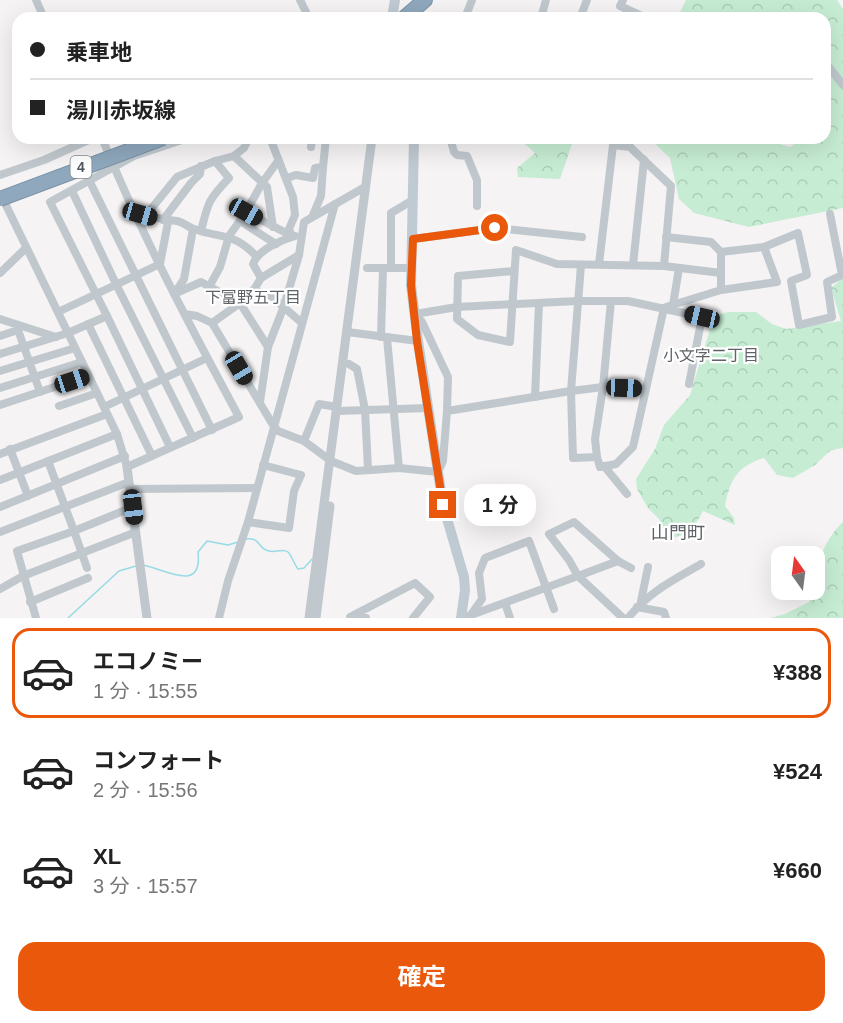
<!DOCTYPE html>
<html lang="ja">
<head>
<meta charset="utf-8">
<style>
	:root { --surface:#fff; --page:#f6f6f6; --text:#222; --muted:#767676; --line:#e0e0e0; --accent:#ea580c }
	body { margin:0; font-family:Helvetica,"Noto Sans JP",sans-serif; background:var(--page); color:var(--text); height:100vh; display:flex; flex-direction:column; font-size:22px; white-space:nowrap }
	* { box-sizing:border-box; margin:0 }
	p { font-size:20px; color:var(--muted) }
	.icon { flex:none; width:33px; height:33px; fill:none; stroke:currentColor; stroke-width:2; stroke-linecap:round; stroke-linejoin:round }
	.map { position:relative; height:618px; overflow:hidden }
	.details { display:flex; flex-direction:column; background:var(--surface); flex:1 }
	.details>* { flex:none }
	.guide { position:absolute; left:12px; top:12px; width:819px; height:132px; border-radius:18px; box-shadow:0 6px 24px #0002; display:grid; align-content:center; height:132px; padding:0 18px; background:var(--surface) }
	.needle { width:39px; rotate:346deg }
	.tools { position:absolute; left:771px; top:546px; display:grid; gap:12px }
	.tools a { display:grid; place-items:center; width:54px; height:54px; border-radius:12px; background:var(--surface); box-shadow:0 6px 24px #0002; font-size:30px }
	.end { position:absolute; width:27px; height:27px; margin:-14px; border:8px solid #ea580c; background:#fff; box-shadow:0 0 0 3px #fff }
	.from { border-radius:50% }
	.bubble { position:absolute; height:42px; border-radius:18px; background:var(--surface); box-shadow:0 6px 24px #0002; font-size:20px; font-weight:700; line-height:42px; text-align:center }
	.car { position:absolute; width:18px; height:36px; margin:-18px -9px; border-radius:8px; box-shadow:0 0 4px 2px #0007; background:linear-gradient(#222 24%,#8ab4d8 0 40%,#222 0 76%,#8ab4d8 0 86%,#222 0) }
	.guide b { display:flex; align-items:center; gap:21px; height:57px; font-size:22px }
	.guide b+b { border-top:2px solid var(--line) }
	.guide i { width:15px; height:15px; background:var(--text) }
	ul { padding:10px 0 0; list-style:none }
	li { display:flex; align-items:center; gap:18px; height:90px; margin:0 12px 9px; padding:0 6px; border:3px solid transparent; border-radius:18px }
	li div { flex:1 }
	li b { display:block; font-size:22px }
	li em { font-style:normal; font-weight:700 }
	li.selected { border-color:var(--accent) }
	li>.icon { width:54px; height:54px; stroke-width:1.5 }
	.button { display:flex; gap:12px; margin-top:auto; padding:12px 18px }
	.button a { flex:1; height:69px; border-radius:18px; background:var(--accent); color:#fff; font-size:24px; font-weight:700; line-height:69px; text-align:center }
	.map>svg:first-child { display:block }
	.forest { fill:url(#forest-crowns) }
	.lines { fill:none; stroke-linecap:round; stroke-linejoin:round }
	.stream { stroke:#97dbe6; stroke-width:1.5 }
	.motorway-casing { stroke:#7a93a8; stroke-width:16 }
	.minor { stroke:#c0c8ce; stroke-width:8 }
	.tertiary { stroke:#c0c8ce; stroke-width:9 }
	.secondary { stroke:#c0cad2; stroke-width:10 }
	.motorway { stroke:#8fa8bd; stroke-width:14 }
	.motorway-bridge-casing { stroke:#7a93a8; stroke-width:16; stroke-linecap:butt }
	.motorway-bridge { stroke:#8fa8bd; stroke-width:14 }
	.route { stroke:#ea580c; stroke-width:8 }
	.labels { text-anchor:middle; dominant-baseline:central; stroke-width:4.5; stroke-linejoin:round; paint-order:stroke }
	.shield { fill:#fff; stroke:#82898f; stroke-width:1.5 }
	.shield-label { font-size:14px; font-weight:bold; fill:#4c575f }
	.neighbourhood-label { font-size:16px; fill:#5f6367; stroke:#fff }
	.quarter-label { font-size:18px; fill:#5f6367; stroke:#fff }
</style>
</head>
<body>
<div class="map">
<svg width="843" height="618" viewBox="0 0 843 618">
	<defs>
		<pattern id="forest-crowns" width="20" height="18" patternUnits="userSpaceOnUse" patternTransform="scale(1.5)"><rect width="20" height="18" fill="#c6edd3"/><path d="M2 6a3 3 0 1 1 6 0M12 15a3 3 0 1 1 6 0" fill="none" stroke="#accdb8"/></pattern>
	</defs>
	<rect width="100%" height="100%" fill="#f5f3f3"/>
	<g class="forest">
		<path d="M686 0H837L843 9V208L749 227 694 213 679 199 670 158 649 138H771L776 143 790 147 803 138H825V18H677Z"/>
		<path d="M518 138H577L573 141 560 179 518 177 517 168 535 153Z"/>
		<path d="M843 278V448L831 450 815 465 793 478 777 475 764 458C737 466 730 480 725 506L734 518 735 525 703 511C693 530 689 535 668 539L659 519 648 508 637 489 636 479 655 449 664 425 690 395 714 316 728 312H756L772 324 786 329 841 321 831 288Z"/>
		<path d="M843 522V618H770L785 614 809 602 812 590H814C814 567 826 537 843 522Z"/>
	</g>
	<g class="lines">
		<g class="stream">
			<path d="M245 539C262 537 257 549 269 551 275 553 282 548 288 552 292 556 294 564 298 569L304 568 312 559"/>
			<path d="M143 565C165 569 203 594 198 552L207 541 228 545 238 542"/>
			<path d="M68 618 119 571 136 566"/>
		</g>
		<defs>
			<path id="motorway" d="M404 18 425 0"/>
		</defs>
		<use href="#motorway" class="motorway-casing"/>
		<g class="minor">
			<path d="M36 0 44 18"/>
			<path d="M300 0 309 18"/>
			<path d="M623 0 620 6 646 18"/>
			<path d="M465 18 472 0"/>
			<path d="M541 18 546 0"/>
			<path d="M580 18 587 0"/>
			<path d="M825 62 843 85"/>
			<path d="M270 138 293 197 295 215 289 229 292 236"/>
			<path d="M450 138 454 152 457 155 467 156 477 180V206"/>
			<path d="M311 147 312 138"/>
			<path d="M234 156 267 187 273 227"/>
			<path d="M0 175 44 160 93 138"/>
			<path d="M287 178 296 175 313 178 315 168 323 167 326 138"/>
			<path d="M90 182 212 430"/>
			<path d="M72 191 116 284 193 438"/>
			<path d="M1 195 117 434 127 467 239 417C190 326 141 234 102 138"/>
			<path d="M246 212 292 236"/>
			<path d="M140 214C153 217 164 220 177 221 183 222 188 227 194 229 222 239 234 232 257 257"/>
			<path d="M313 215 321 196 323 167"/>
			<path d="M137 216 151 209 177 177 215 161 234 156 244 148 249 138"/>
			<path d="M163 220 191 183 200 174 201 166"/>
			<path d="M240 221 276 244"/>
			<path d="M201 231C208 202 209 199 229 178L215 161"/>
			<path d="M666 237 711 242 721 252"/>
			<path d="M413 239 496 228 582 237"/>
			<path d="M599 264 613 145 630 147 671 186 664 266"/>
			<path d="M581 265 571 391 573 458 597 457 595 439 603 387 611 301"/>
			<path d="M633 265 644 160"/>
			<path d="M367 268H391V213L413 200"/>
			<path d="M391 268H412"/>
			<path d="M514 271 458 276 457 319 478 335 510 342 516 250 557 264 664 266 721 273"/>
			<path d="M0 273 26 248"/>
			<path d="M261 278 253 264C258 250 281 240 295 236"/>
			<path d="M209 287 220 267 229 236 246 212 262 183 278 161"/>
			<path d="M253 290 271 296 302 323"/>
			<path d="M721 290V252L764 247 798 233 807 275 791 281 799 325 832 317 827 282 842 275 830 214"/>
			<path d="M175 293 184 279 193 229"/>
			<path d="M174 294 201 282 240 303 268 347"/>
			<path d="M673 305 679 268"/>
			<path d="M666 307 721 290 777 282 764 247"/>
			<path d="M58 312 160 264 168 222"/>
			<path d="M185 314 197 316 212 323 273 425 278 431 304 441 331 461 356 471 399 468 438 472 443 461 447 411 571 391 603 387 646 389 664 308"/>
			<path d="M415 314 457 307 577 301H628L702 317 689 384"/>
			<path d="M415 314 422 322 448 377 447 411"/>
			<path d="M107 316 170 447"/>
			<path d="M0 319 56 337"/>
			<path d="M212 323 240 303 255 288 261 278 299 255"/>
			<path d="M88 324 152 456"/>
			<path d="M347 332 418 341"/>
			<path d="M0 336 18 330 40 392"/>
			<path d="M381 337 383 268"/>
			<path d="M387 338 399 468"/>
			<path d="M0 354 68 333 107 316 50 202 134 156 188 138"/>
			<path d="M349 364 357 369 365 410 368 469"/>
			<path d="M0 371 75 348"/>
			<path d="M0 388 82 362"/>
			<path d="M535 397 539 303"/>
			<path d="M260 402 268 347 284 306 299 255 304 222 365 187"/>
			<path d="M0 405 88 376"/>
			<path d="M59 406 97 393"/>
			<path d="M104 407 207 358"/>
			<path d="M337 411 428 408"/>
			<path d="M304 441 319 404 337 407"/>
			<path d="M10 449 28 496"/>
			<path d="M0 454 107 414"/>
			<path d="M597 457 600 467 616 464 633 447 646 389"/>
			<path d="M604 466 627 494"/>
			<path d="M0 480 117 434"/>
			<path d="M130 489 257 488"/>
			<path d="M0 507 125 456"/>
			<path d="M248 522 289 528 294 491 301 475 263 465"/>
			<path d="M574 522 618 561 578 576 569 560 549 534Z"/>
			<path d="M0 532 129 482"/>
			<path d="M618 561 631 568"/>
			<path d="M87 568 74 531 133 507"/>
			<path d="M0 589 23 576 136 532"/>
			<path d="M641 601 648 567"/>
			<path d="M30 602 88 578"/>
			<path d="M505 603 510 618"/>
			<path d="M637 607 664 612 666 618"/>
			<path d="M470 616 482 599 479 573 485 558 529 541 554 609"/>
			<path d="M36 618 17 551 74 531 48 461"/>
			<path d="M219 618 228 581 248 522 335 204"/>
			<path d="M366 618 350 617 415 583 430 597 413 618"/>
			<path d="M463 618 578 576 623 618"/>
			<path d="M628 618C650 591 672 581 701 564"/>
		</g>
		<g class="tertiary">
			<path d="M127 467 147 618"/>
			<path d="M309 618 372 138"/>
			<path d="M316 618 330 506"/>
		</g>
		<g class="secondary">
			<path d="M392 18 395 0"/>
			<path d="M414 138 411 285 418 341 443 505 464 577 465 590 461 618"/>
		</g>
		<use href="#motorway" class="motorway"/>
		<defs>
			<path id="motorway-bridge" d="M0 199 163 138"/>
		</defs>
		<use href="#motorway-bridge" class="motorway-bridge-casing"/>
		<use href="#motorway-bridge" class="motorway-bridge"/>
	</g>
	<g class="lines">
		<path class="route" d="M443 505 417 341 411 285 413 239 495 228"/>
	</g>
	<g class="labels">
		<rect class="shield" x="70.5" y="156" width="21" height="22" rx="4.5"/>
		<g class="shield-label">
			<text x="81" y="167">4</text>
		</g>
		<g class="neighbourhood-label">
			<text x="253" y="297">下富野五丁目</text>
			<text x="711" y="355">小文字二丁目</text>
		</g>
		<g class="quarter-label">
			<text x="678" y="533">山門町</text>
		</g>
	</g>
</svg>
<div class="tools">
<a><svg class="needle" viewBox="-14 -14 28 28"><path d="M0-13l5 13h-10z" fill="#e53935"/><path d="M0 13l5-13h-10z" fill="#767676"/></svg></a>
</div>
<i class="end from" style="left:495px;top:228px"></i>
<i class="end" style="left:443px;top:505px"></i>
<div class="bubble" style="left:464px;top:484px;width:72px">1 分</div>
<i class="car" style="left:246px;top:212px;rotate:119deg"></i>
<i class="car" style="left:140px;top:214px;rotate:106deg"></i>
<i class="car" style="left:702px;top:317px;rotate:283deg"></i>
<i class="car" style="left:239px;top:368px;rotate:149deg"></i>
<i class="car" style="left:72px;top:381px;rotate:72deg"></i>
<i class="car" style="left:624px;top:388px;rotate:92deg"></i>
<i class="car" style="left:133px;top:507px;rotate:173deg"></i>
<div class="guide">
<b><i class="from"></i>乗車地</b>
<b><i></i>湯川赤坂線</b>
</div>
</div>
<section class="details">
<ul>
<li class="selected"><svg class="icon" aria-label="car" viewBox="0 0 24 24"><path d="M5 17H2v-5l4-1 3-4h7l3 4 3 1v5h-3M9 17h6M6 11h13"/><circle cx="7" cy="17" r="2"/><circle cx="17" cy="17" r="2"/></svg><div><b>エコノミー</b><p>1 分 · 15:55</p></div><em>¥388</em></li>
<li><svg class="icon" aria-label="car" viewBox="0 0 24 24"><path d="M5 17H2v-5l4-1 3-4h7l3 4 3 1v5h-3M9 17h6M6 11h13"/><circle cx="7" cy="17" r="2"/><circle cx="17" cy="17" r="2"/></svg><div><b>コンフォート</b><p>2 分 · 15:56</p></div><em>¥524</em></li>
<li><svg class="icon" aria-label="car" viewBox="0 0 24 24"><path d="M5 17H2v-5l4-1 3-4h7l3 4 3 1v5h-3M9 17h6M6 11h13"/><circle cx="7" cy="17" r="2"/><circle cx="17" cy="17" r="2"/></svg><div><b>XL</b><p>3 分 · 15:57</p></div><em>¥660</em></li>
</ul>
<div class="button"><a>確定</a></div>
</section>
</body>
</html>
